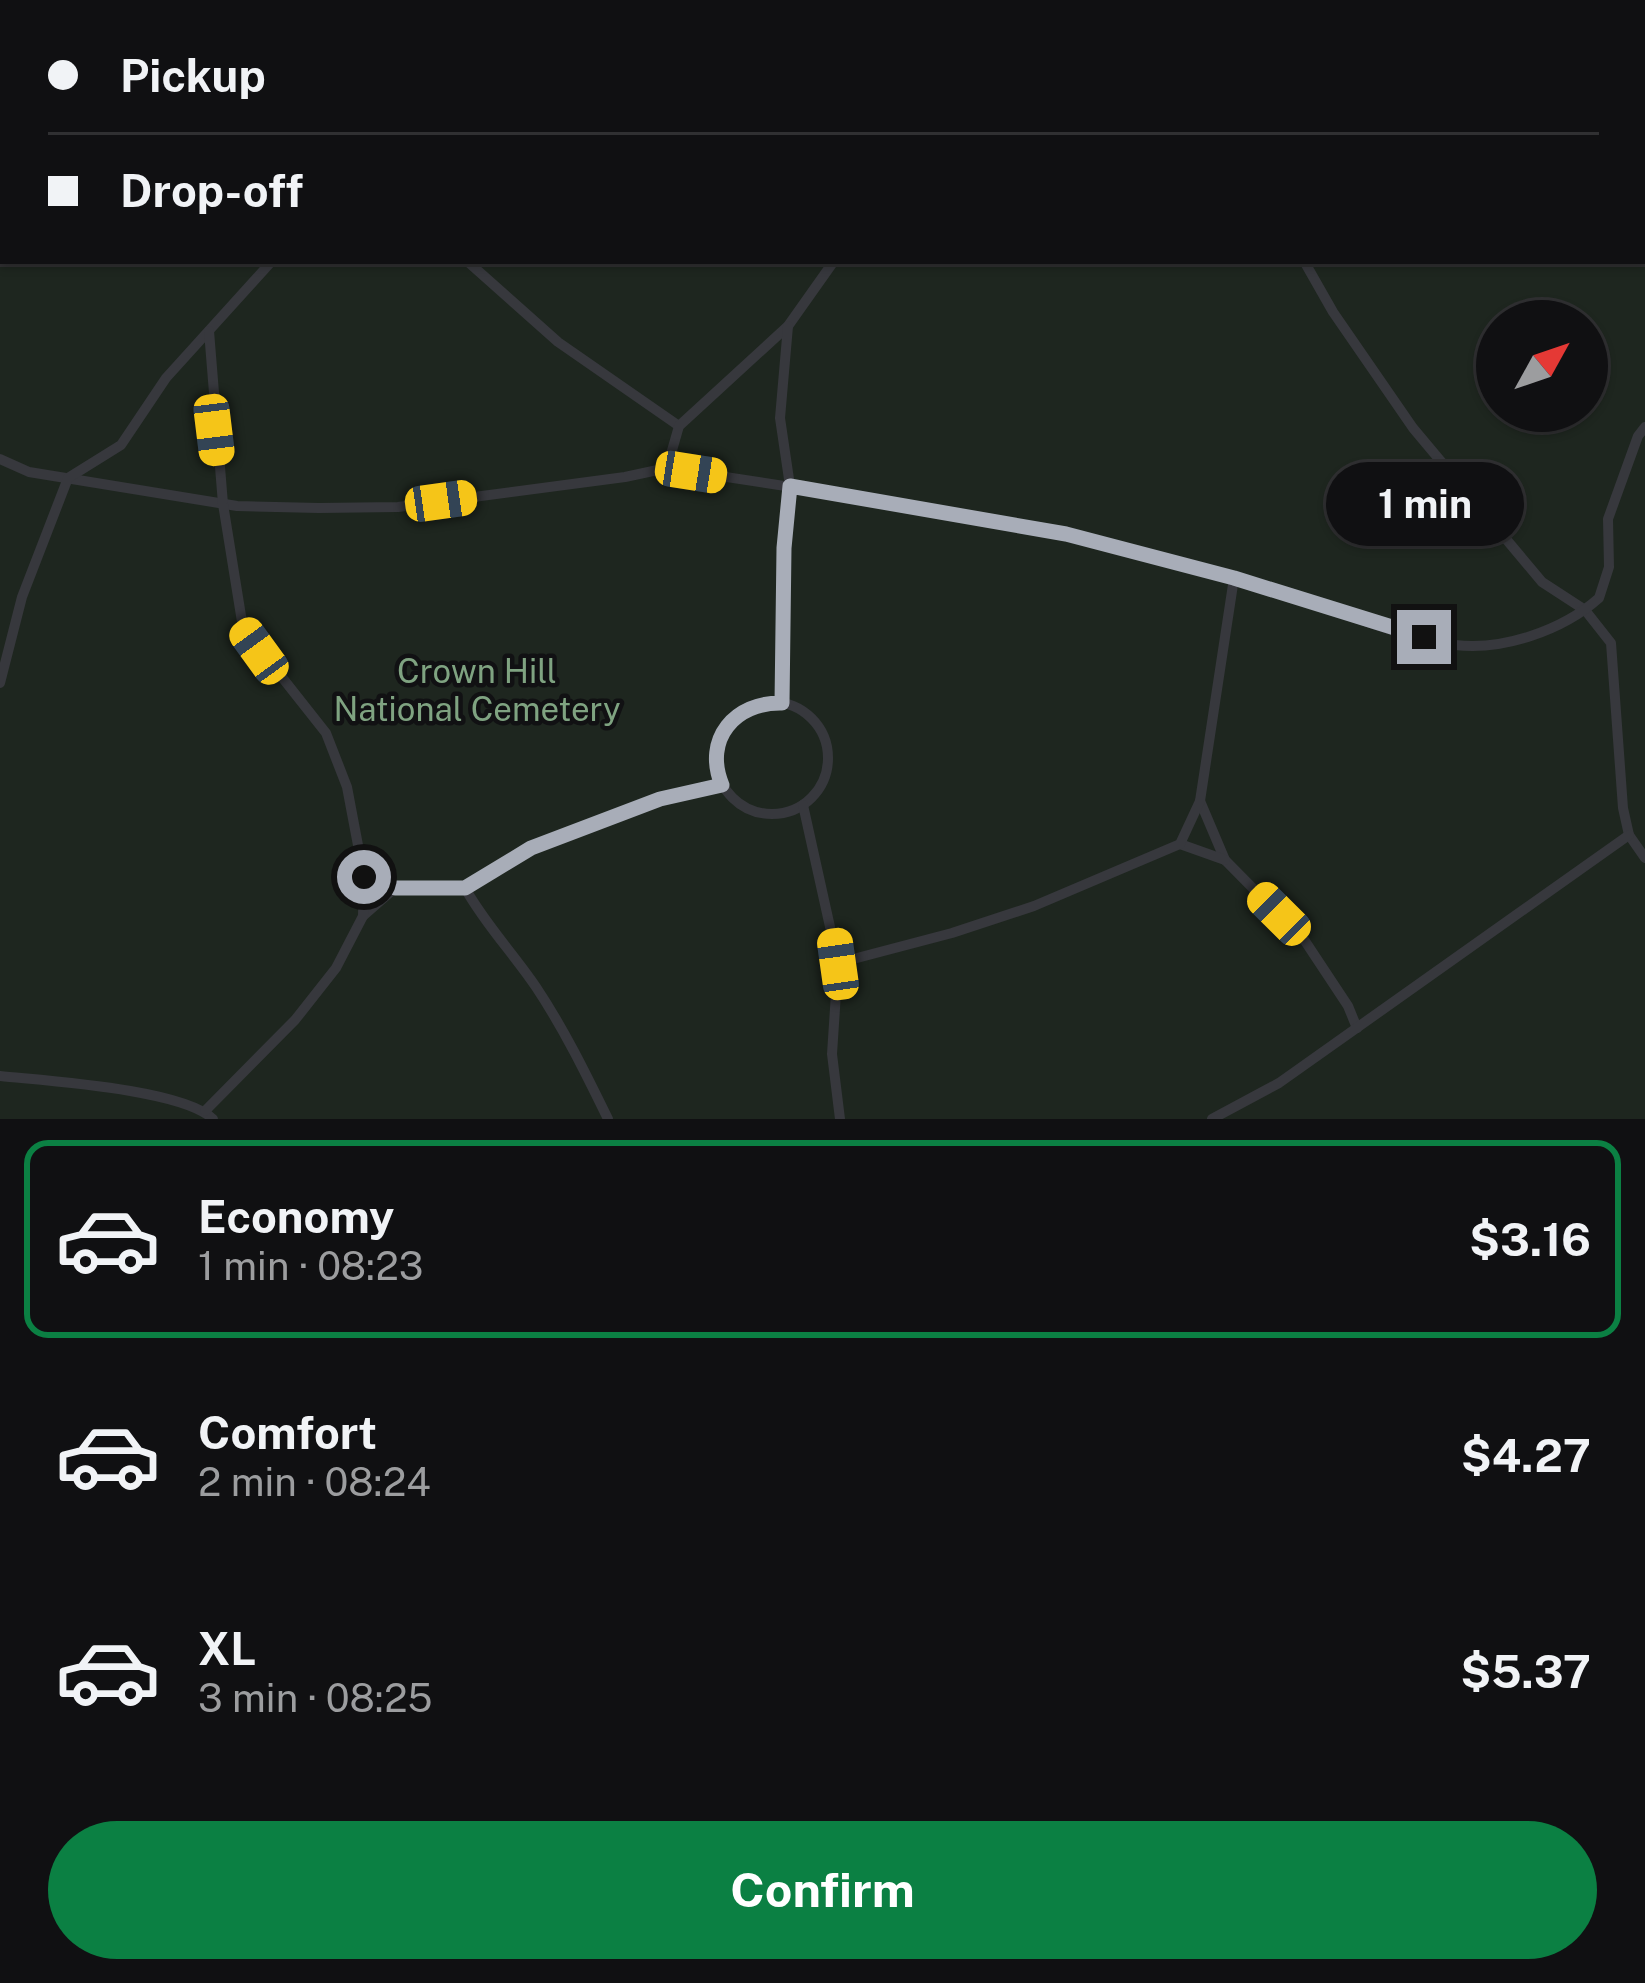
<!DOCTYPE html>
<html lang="en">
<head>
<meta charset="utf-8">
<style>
	:root { --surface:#101012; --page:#19191b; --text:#f1f3f6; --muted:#9c9d9f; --line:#303032; --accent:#0b8043 }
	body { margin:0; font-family:"Public Sans",sans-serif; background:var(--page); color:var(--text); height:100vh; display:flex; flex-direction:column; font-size:45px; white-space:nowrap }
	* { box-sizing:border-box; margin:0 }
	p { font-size:39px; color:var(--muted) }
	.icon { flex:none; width:66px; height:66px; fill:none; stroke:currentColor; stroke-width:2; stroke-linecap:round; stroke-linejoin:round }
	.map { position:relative; height:1119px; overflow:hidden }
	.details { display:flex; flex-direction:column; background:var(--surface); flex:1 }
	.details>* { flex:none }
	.top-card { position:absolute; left:0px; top:0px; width:1647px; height:264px; box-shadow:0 3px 9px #0004,0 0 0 3px var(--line); display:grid; align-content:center; height:264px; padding:0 48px; background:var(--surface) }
	.needle { width:78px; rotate:50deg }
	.controls { position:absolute; left:1476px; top:300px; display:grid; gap:24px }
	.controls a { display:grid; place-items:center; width:132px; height:132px; border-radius:50%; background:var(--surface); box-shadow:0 3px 9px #0004,0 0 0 3px var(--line); font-size:60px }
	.end { position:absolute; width:54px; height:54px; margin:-27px; border:15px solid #a8adb8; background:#111; box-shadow:0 0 0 6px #111 }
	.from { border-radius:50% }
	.bubble { position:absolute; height:84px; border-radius:42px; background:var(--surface); box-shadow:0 3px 9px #0004,0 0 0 3px var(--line); font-size:39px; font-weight:700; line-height:84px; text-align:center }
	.car { position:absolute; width:36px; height:72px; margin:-36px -18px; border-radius:15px; box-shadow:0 0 9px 3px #0007; background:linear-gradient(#f5c518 24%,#345 0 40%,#f5c518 0 76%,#345 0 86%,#f5c518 0) }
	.top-card b { display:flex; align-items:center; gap:42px; height:114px; font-size:45px }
	.top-card b+b { border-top:3px solid var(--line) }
	.top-card i { width:30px; height:30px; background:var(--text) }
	ul { padding:21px 0 0; list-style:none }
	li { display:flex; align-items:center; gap:36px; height:198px; margin:0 24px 18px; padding:0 24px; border:6px solid transparent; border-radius:24px }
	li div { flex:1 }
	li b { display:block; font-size:45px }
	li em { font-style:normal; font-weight:700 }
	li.selected { border-color:var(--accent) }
	li>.icon { width:108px; height:108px; stroke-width:1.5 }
	.primary-button { display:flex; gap:24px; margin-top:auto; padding:24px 48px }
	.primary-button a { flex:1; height:138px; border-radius:72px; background:var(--accent); color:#fff; font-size:48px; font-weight:700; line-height:138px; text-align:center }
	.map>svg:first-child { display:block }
	.green { fill:#1e261f; fill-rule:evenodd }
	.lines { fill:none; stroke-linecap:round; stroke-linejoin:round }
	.service { stroke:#37383d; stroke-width:10 }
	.route { stroke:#a8adb8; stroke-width:15 }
	.labels { text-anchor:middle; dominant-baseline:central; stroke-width:9; stroke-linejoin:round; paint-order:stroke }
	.park-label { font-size:33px; fill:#7fa381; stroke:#111113 }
</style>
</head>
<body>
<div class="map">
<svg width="1645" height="1119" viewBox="0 0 1645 1119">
	<rect width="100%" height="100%" fill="#161618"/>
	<path class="green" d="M0 0H1645V1119H0ZM3 3H1644V261H3ZM1497 321H1587V411H1497Z"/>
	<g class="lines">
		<g class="service">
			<path d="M299 0 302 3"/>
			<path d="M867 0 874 3"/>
			<path d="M1187 0 1188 3"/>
			<path d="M0 1V0"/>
			<path d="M560 3 563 0"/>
			<path d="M974 3 975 0"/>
			<path d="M1365 3 1370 0"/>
			<path d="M467 261 558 342 679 426"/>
			<path d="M1304 261 1333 312 1413 428 1542 582 1585 610 1611 643 1623 808 1629 835 1645 858"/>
			<path d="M0 459 29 472 237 506 319 508 398 507 625 477 667 468C829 493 991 515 1150 556 1203 569 1255 584 1307 601 1355 617 1405 638 1455 645 1503 651 1563 630 1599 598L1609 567 1608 519 1638 436 1645 427"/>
			<path d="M667 468 679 426 788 326 834 261"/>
			<path d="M0 683 22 597 68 478 121 445 166 378 272 261"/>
			<circle cx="772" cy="758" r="56"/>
			<path d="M782 703 783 581 790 486 780 418 788 326"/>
			<path d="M1200 801 1225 860 1305 941 1348 1006 1357 1028"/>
			<path d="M803 805 838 963 832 1054 840 1119"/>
			<path d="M1180 844 1225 860"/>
			<path d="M364 877 395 888H465L531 848 660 799 722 785"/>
			<path d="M465 888C485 924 513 953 536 987 564 1029 586 1074 608 1119"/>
			<path d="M363 916 395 888"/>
			<path d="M838 963 952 933 1034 906 1180 844 1200 801 1234 578"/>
			<path d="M0 1076C47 1081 182 1089 213 1119"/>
			<path d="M205 1111 295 1020 336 968 363 916 364 877 347 787 326 733 243 628 223 504 209 331"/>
			<path d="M1212 1119 1279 1083 1629 835"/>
		</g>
	</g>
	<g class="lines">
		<path class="route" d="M364 877 395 888H465L531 848 660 799 722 785C703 739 735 702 782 703L784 548 790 486 1066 534 1234 578 1424 637"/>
	</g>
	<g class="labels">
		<g class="park-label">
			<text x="477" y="671">Crown Hill<tspan x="477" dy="38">National Cemetery</tspan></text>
		</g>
	</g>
</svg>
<div class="controls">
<a><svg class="needle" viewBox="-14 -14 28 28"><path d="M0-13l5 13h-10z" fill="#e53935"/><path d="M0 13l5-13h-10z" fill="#9c9d9f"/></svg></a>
</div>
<i class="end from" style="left:364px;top:877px"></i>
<i class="end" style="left:1424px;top:637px"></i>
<div class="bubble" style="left:1326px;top:462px;width:198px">1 min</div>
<i class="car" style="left:214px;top:430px;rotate:173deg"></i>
<i class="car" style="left:691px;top:472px;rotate:99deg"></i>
<i class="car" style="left:441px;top:501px;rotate:82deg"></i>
<i class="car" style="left:259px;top:651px;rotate:324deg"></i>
<i class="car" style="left:1279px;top:914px;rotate:315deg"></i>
<i class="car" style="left:838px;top:964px;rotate:352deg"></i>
<div class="top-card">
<b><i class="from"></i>Pickup</b>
<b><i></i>Drop-off</b>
</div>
</div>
<section class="details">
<ul>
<li class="selected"><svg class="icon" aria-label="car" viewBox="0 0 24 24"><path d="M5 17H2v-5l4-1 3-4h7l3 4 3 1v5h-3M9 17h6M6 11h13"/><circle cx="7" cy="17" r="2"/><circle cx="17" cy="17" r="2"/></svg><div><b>Economy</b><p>1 min · 08:23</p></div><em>$3.16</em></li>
<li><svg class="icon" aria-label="car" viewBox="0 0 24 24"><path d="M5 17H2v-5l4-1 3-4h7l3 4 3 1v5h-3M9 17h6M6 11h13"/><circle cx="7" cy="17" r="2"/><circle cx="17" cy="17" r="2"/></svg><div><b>Comfort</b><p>2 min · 08:24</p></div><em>$4.27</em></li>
<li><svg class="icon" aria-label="car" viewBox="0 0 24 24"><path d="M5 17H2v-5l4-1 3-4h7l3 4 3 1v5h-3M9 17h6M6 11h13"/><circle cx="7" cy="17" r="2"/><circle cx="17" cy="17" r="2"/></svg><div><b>XL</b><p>3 min · 08:25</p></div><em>$5.37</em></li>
</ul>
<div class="primary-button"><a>Confirm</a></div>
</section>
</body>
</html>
